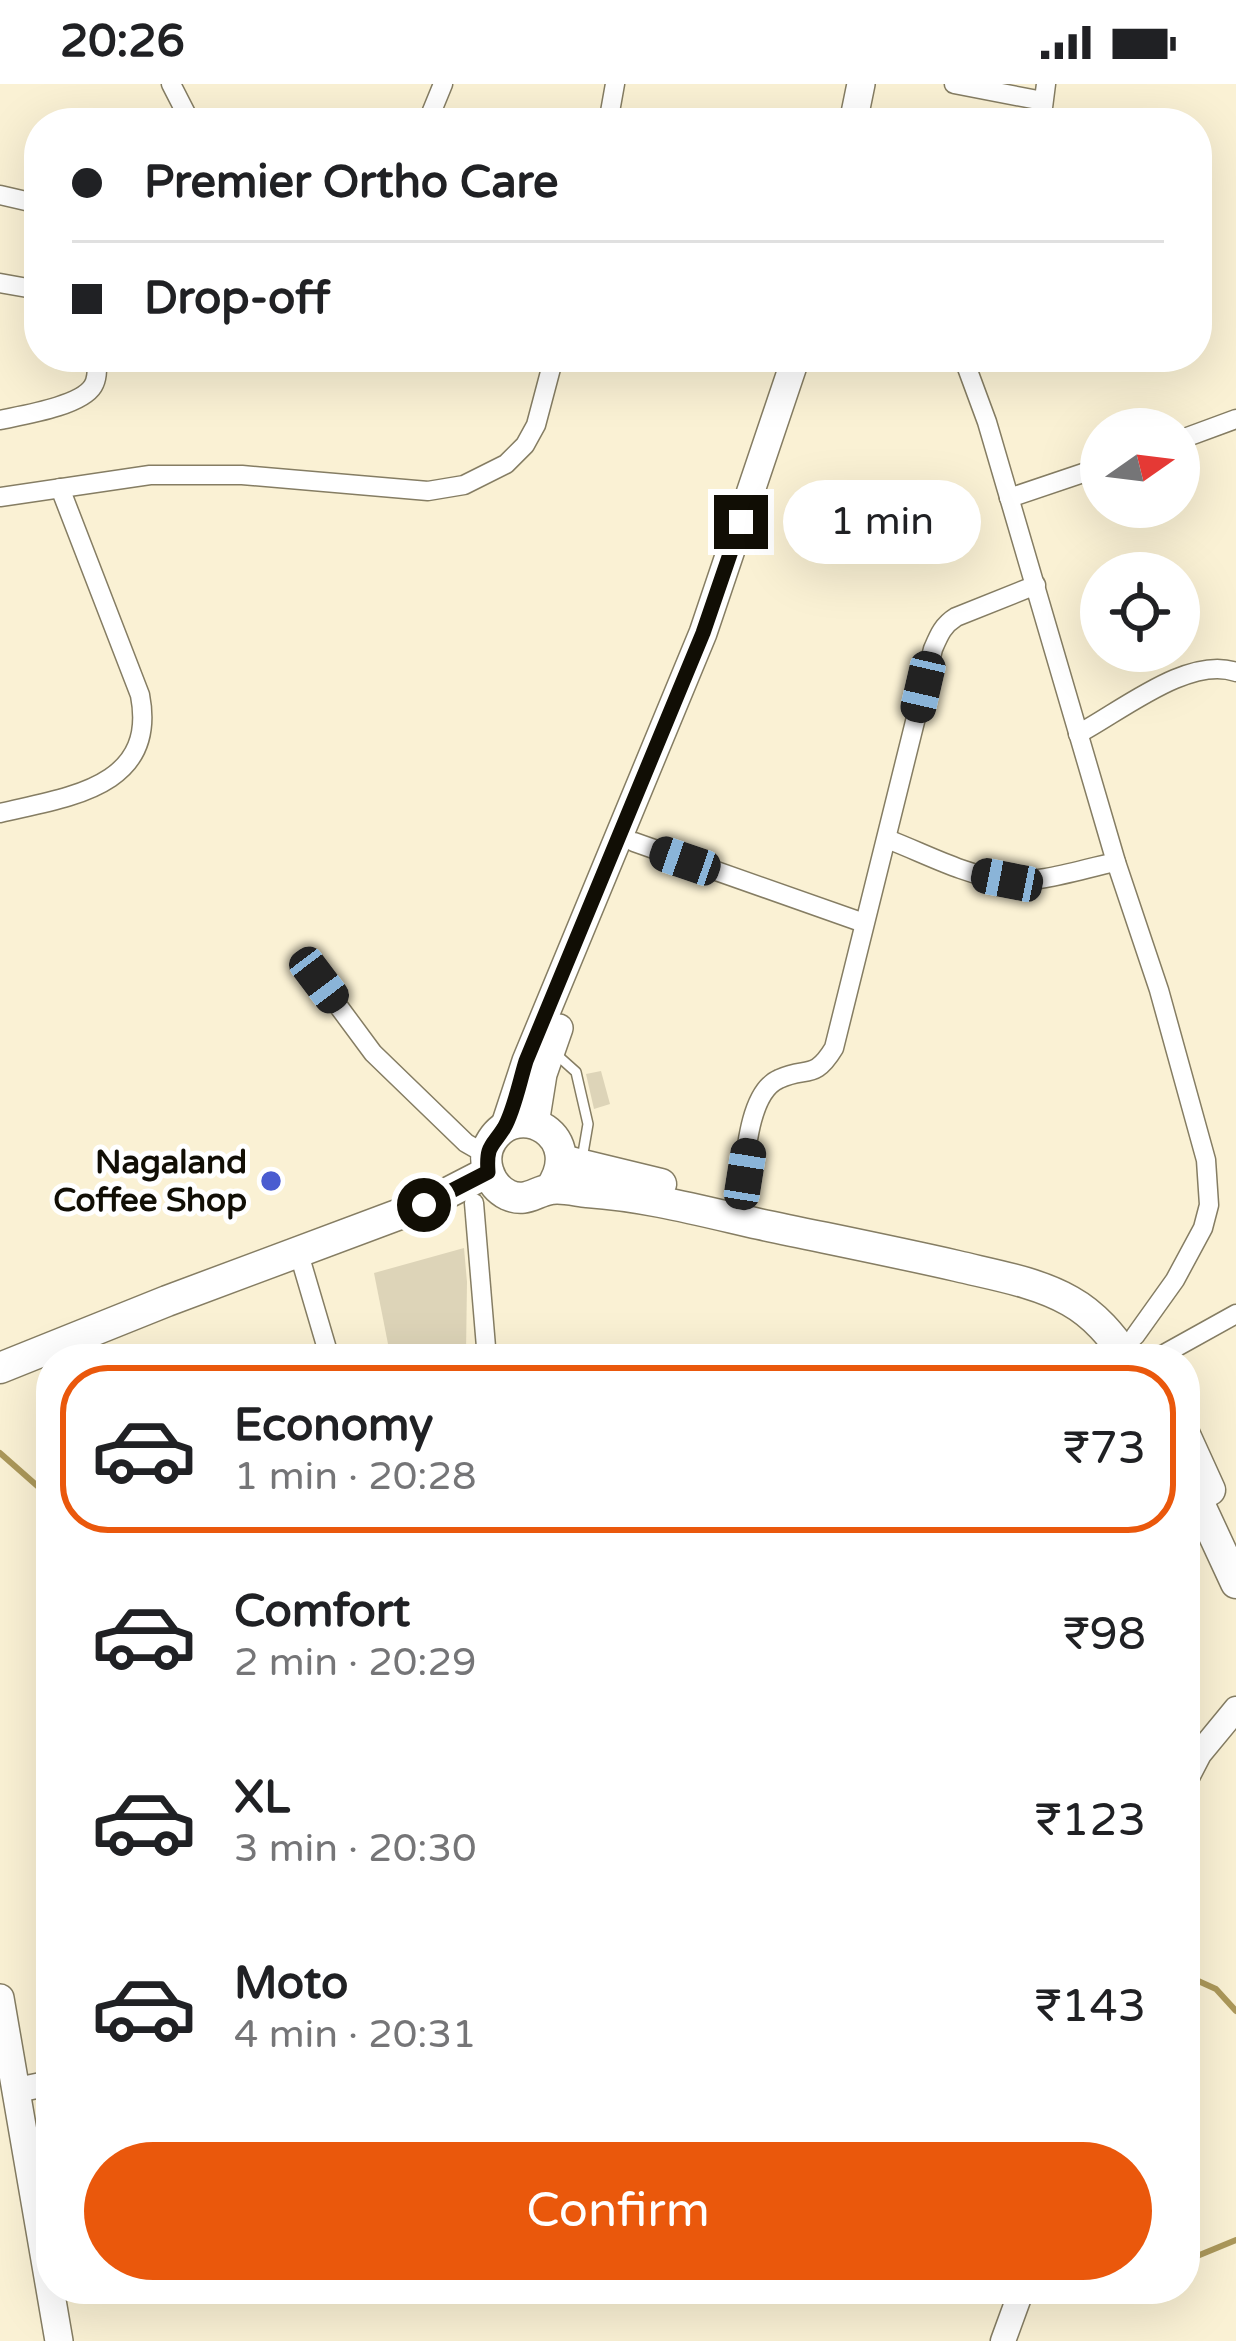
<!DOCTYPE html>
<html lang="en">
<head>
<meta charset="utf-8">
<style>
	:root { --surface:#fff; --page:#f2f2f2; --text:#202124; --muted:#757577; --line:#e0e0e0; --accent:#ea580c }
	body { margin:0; font-family:"Varela Round",sans-serif; background:var(--page); color:var(--text); height:100vh; display:flex; flex-direction:column; font-size:45px; white-space:nowrap }
	* { box-sizing:border-box; margin:0 }
	p { font-size:39px; color:var(--muted) }
	.icon { flex:none; width:66px; height:66px; fill:none; stroke:currentColor; stroke-width:2; stroke-linecap:round; stroke-linejoin:round }
	.map { position:relative; flex:1; overflow:hidden }
	.details { position:absolute; left:36px; top:1260px; width:1164px; height:960px; display:flex; flex-direction:column; background:var(--surface); border-radius:48px; box-shadow:0 12px 48px #0002 }
	.details>* { flex:none }
	.guide { position:absolute; left:24px; top:24px; width:1188px; height:264px; border-radius:48px; box-shadow:0 12px 48px #0002; display:grid; align-content:center; height:264px; padding:0 48px; background:var(--surface) }
	.needle { width:78px; rotate:76deg }
	.tools { position:absolute; left:1080px; top:324px; display:grid; gap:24px }
	.tools a { display:grid; place-items:center; width:120px; height:120px; border-radius:50%; background:var(--surface); box-shadow:0 12px 48px #0002; font-size:60px }
	.end { position:absolute; width:54px; height:54px; margin:-27px; border:15px solid #110e05; background:#fff; box-shadow:0 0 0 6px #fff }
	.from { border-radius:50% }
	.bubble { position:absolute; height:84px; border-radius:42px; background:var(--surface); box-shadow:0 12px 48px #0002; font-size:39px; font-weight:600; line-height:84px; text-align:center }
	.car { position:absolute; width:36px; height:72px; margin:-36px -18px; border-radius:15px; box-shadow:0 0 9px 3px #0007; background:linear-gradient(#222 24%,#8ab4d8 0 40%,#222 0 76%,#8ab4d8 0 86%,#222 0) }
	.guide b { display:flex; align-items:center; gap:42px; height:114px; font-size:45px }
	.guide b+b { border-top:3px solid var(--line) }
	.guide i { width:30px; height:30px; background:var(--text) }
	ul { padding:21px 0 0; list-style:none }
	li { display:flex; align-items:center; gap:36px; height:168px; margin:0 24px 18px; padding:0 24px; border:6px solid transparent; border-radius:48px }
	li div { flex:1 }
	li b { display:block; font-size:45px }
	li em { font-style:normal; font-weight:600 }
	li.selected { border-color:var(--accent) }
	li>.icon { width:108px; height:108px; stroke-width:1.5 }
	.cta { display:flex; gap:24px; margin-top:auto; padding:24px 48px }
	.cta a { flex:1; height:138px; border-radius:72px; background:var(--accent); color:#fff; font-size:48px; font-weight:600; line-height:138px; text-align:center }
	.status { display:flex; justify-content:space-between; align-items:center; height:84px; padding:0 60px; background:var(--surface); direction:ltr }
	.status svg { height:33px; fill:currentColor }
	.map>svg:first-child { display:block }
	.lines { fill:none; stroke-linecap:round; stroke-linejoin:round }
	.stream { stroke:#ac985a; stroke-width:6 }
	.building { fill:#ddd4b8 }
	.service-casing { stroke:#857d63; stroke-width:12 }
	.minor-casing { stroke:#857d63; stroke-width:21 }
	.tertiary-casing { stroke:#857d63; stroke-width:27 }
	.secondary-casing { stroke:#857d63; stroke-width:30 }
	.trunk-casing { stroke:#857d63; stroke-width:33 }
	.service { stroke:#fff; stroke-width:9 }
	.minor { stroke:#fff; stroke-width:18 }
	.tertiary { stroke:#fff; stroke-width:24 }
	.secondary { stroke:#fff; stroke-width:27 }
	.trunk { stroke:#fff; stroke-width:30 }
	.route { stroke:#110e05; stroke-width:15 }
	.poi-dot { fill:#4a5cd0; stroke:#fff; stroke-width:4.5 }
	.labels { text-anchor:middle; dominant-baseline:central; stroke-width:10; stroke-linejoin:round; paint-order:stroke }
	.poi-label { font-size:33px; font-weight:bold; fill:#110e05; stroke:#fff; text-anchor:end }
</style>
</head>
<body>
<div class="status"><b>20:26</b><svg viewBox="0 0 49 12"><path d="M0 12V9h3v3zM5 12V6h3v6zM10 12V3h3v9zM15 12V0h3v12zM26 1h20v11H26zM47 4h2v5h-2z"/></svg></div>
<div class="map">
<svg width="1236" height="2257" viewBox="0 0 1236 2257">
	<rect width="100%" height="100%" fill="#faf1d4"/>
	<g class="lines">
		<g class="stream">
			<path d="M0 1369 51 1414"/>
			<path d="M1185 1891 1216 1905 1236 1927"/>
			<path d="M1185 2177 1236 2156"/>
		</g>
	</g>
	<g class="building">
		<path d="M601 987 610 1020 594 1025 586 990Z"/>
		<path d="M464 1164 467 1198 466 1269 446 1275H391L374 1189Z"/>
	</g>
	<g class="lines">
		<defs>
			<path id="service" d="M557 971 576 988 588 1040 582 1075"/>
			<g id="minor">
				<path d="M171 0 191 39"/>
				<path d="M954 0 1043 17"/>
				<path d="M427 39 443 0"/>
				<path d="M608 39 615 0"/>
				<path d="M1041 39 1046 0"/>
				<path d="M0 111 39 120"/>
				<path d="M0 199 39 206"/>
				<path d="M963 273 987 338 1116 778 1159 906 1206 1076 1209 1121 1203 1144 1175 1196 1135 1252"/>
				<path d="M0 336C23 331 81 322 93 302 98 294 97 283 97 273"/>
				<path d="M1179 356 1236 335"/>
				<path d="M0 413 150 391H242L428 407 464 401 506 380 525 361 536 341 554 273"/>
				<path d="M1009 414 1101 383"/>
				<path d="M1078 650C1120 628 1189 571 1236 588"/>
				<path d="M0 729C67 713 158 704 140 611L60 404"/>
				<path d="M887 755C924 769 964 791 1004 796 1040 800 1081 785 1116 778"/>
				<path d="M634 758 864 839"/>
				<path d="M319 896 373 969 466 1059 487 1071"/>
				<path d="M740 1118C745 1085 746 1009 779 995 807 982 814 997 834 964L933 565C939 551 943 541 956 533L1036 501"/>
				<path d="M474 1119 487 1275"/>
				<path d="M302 1180 330 1275"/>
				<path d="M1155 1275 1236 1230"/>
			</g>
			<g id="tertiary">
				<path d="M1185 1697 1199 1670 1236 1625"/>
				<path d="M17 2006 51 1999"/>
				<path d="M1003 2257 1022 2205"/>
			</g>
			<g id="secondary">
				<path d="M853 39 861 0"/>
				<path d="M535 1040 543 990 559 944"/>
				<path d="M504 1044 526 977 703 549 796 273"/>
				<path d="M0 1914 59 2257"/>
			</g>
			<g id="trunk">
				<path d="M562 1076 661 1100"/>
				<path d="M550 1105C587 1053 519 1014 492 1056 480 1074 488 1101 508 1111 526 1119 534 1108 551 1105 561 1103 577 1107 587 1108 646 1112 702 1127 759 1140 825 1154 891 1167 957 1182 994 1191 1037 1198 1070 1217 1095 1231 1112 1252 1128 1275"/>
				<path d="M0 1284 167 1217 424 1121 488 1088"/>
				<path d="M1185 1351 1210 1406"/>
				<path d="M1185 1389 1236 1499"/>
			</g>
		</defs>
		<use href="#service" class="service-casing"/>
		<use href="#minor" class="minor-casing"/>
		<use href="#tertiary" class="tertiary-casing"/>
		<use href="#secondary" class="secondary-casing"/>
		<use href="#trunk" class="trunk-casing"/>
		<use href="#service" class="service"/>
		<use href="#minor" class="minor"/>
		<use href="#tertiary" class="tertiary"/>
		<use href="#secondary" class="secondary"/>
		<use href="#trunk" class="trunk"/>
	</g>
	<g class="lines">
		<path class="route" d="M424 1121 488 1088C486 1061 492 1063 504 1044 514 1027 520 996 526 977L703 549 741 438"/>
	</g>
	<circle class="poi-dot" cx="271" cy="1097" r="12"/>
	<g class="labels">
		<g class="poi-label">
			<text x="247" y="1078">Nagaland<tspan x="247" dy="38">Coffee Shop</tspan></text>
		</g>
	</g>
</svg>
<div class="tools">
<a><svg class="needle" viewBox="-14 -14 28 28"><path d="M0-13l5 13h-10z" fill="#e53935"/><path d="M0 13l5-13h-10z" fill="#757577"/></svg></a>
<a><svg class="icon" aria-label="locate" viewBox="0 0 24 24"><circle cx="12" cy="12" r="6"/><path d="M12 2v4M12 18v4M2 12h4M18 12h4"/></svg></a>
</div>
<i class="end from" style="left:424px;top:1121px"></i>
<i class="end" style="left:741px;top:438px"></i>
<div class="bubble" style="left:783px;top:396px;width:198px">1 min</div>
<i class="car" style="left:923px;top:603px;rotate:193deg"></i>
<i class="car" style="left:685px;top:777px;rotate:289deg"></i>
<i class="car" style="left:1007px;top:796px;rotate:281deg"></i>
<i class="car" style="left:319px;top:896px;rotate:143deg"></i>
<i class="car" style="left:745px;top:1090px;rotate:9deg"></i>
<div class="guide">
<b><i class="from"></i>Premier Ortho Care</b>
<b><i></i>Drop-off</b>
</div>
<section class="details">
<ul>
<li class="selected"><svg class="icon" aria-label="car" viewBox="0 0 24 24"><path d="M5 17H2v-5l4-1 3-4h7l3 4 3 1v5h-3M9 17h6M6 11h13"/><circle cx="7" cy="17" r="2"/><circle cx="17" cy="17" r="2"/></svg><div><b>Economy</b><p>1 min · 20:28</p></div><em>₹73</em></li>
<li><svg class="icon" aria-label="car" viewBox="0 0 24 24"><path d="M5 17H2v-5l4-1 3-4h7l3 4 3 1v5h-3M9 17h6M6 11h13"/><circle cx="7" cy="17" r="2"/><circle cx="17" cy="17" r="2"/></svg><div><b>Comfort</b><p>2 min · 20:29</p></div><em>₹98</em></li>
<li><svg class="icon" aria-label="car" viewBox="0 0 24 24"><path d="M5 17H2v-5l4-1 3-4h7l3 4 3 1v5h-3M9 17h6M6 11h13"/><circle cx="7" cy="17" r="2"/><circle cx="17" cy="17" r="2"/></svg><div><b>XL</b><p>3 min · 20:30</p></div><em>₹123</em></li>
<li><svg class="icon" aria-label="car" viewBox="0 0 24 24"><path d="M5 17H2v-5l4-1 3-4h7l3 4 3 1v5h-3M9 17h6M6 11h13"/><circle cx="7" cy="17" r="2"/><circle cx="17" cy="17" r="2"/></svg><div><b>Moto</b><p>4 min · 20:31</p></div><em>₹143</em></li>
</ul>
<div class="cta"><a>Confirm</a></div>
</section>
</div>
</body>
</html>
